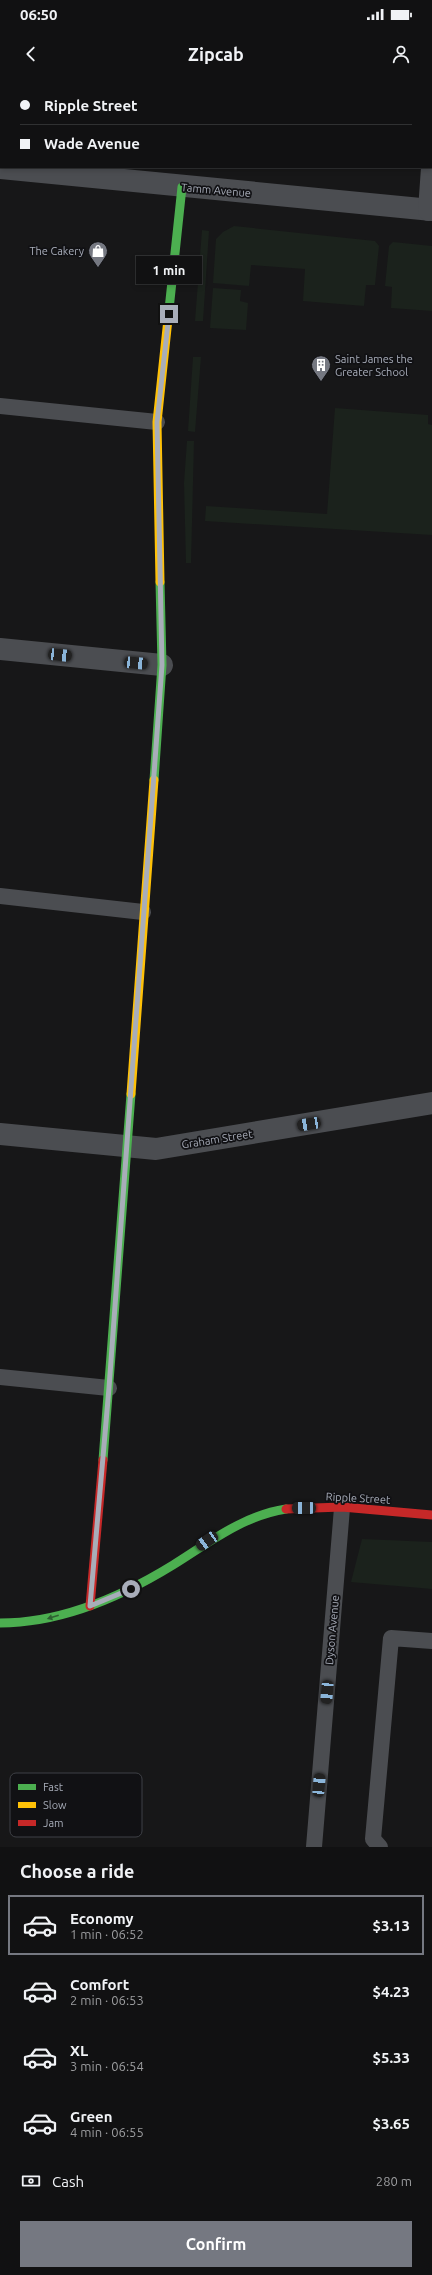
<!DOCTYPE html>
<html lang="en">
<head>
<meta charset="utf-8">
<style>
	:root { --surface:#111112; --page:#1a1a1b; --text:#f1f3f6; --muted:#9c9d9f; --line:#303132; --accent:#757881 }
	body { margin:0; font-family:Ubuntu,sans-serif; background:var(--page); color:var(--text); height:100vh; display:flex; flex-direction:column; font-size:15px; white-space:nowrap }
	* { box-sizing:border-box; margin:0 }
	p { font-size:13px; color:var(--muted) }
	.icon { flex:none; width:22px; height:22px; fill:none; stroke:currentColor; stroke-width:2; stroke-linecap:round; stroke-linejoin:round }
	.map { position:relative; height:1767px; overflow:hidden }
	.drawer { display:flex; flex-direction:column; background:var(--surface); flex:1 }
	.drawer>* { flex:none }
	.top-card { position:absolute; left:0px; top:0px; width:432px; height:88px; box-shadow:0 2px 6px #0003,0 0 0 1px var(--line); display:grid; align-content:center; height:88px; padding:0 20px; background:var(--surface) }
	.end { position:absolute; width:18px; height:18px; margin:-9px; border:5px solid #a8adb9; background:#111; box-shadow:0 0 0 2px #111 }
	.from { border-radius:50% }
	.bubble { position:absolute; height:28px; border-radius:0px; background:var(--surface); box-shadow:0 2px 6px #0003,0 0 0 1px var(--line); font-size:13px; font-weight:700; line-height:28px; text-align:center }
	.car { position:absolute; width:12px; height:24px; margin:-12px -6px; border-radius:5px; box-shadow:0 0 3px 1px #0007; background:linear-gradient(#222 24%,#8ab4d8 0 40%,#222 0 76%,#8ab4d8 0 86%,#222 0) }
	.top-card b { display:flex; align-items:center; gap:14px; height:38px; font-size:15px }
	.top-card b+b { border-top:1px solid var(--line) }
	.top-card i { width:10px; height:10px; background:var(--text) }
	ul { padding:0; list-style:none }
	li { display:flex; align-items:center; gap:12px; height:60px; margin:0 8px 6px; padding:0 12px; border:2px solid transparent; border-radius:0px }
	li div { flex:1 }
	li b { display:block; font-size:15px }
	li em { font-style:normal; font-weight:700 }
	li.on { border-color:var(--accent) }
	li>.icon { width:36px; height:36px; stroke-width:1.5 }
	h2 { padding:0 20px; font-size:18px; line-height:48px }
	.pay { display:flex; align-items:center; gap:10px; height:44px; padding:0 20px; font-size:15px }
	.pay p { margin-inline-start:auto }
	.primary-button { display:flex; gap:8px; margin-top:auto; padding:8px 20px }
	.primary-button a { flex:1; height:46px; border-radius:0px; background:var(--accent); color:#fff; font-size:16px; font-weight:700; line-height:46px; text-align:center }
	.status { display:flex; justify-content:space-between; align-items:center; height:28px; padding:0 20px; background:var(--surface); direction:ltr }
	.status svg { height:11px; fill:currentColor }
	header { display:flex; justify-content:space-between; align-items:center; height:52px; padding:0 20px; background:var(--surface); font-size:18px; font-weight:700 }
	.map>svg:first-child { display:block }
	.green { fill:#1b221c }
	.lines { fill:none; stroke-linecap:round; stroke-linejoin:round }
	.lane { stroke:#4b4d51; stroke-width:16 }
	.street { stroke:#4b4d51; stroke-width:22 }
	.fast { stroke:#4caf50; stroke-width:9 }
	.slow { stroke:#ffc107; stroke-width:9 }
	.jam { stroke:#c62828; stroke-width:9 }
	.oneway { fill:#2e6032 }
	.route { stroke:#a8adb9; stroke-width:5 }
	.labels { text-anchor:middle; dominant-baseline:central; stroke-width:3.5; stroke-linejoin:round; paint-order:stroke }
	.street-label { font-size:11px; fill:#a8adb9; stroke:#111114 }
	.poi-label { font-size:11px; fill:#a8adb9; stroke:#111114; text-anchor:end }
	.key { fill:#111114; stroke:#3e4046; stroke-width:1 }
	.key-label { font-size:11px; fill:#a8adb9 }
</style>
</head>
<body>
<div class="status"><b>06:50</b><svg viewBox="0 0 49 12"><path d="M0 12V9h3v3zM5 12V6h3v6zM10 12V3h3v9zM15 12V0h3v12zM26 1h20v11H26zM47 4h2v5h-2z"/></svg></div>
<header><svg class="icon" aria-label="back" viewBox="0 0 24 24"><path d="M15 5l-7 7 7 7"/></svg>Zipcab<svg class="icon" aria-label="person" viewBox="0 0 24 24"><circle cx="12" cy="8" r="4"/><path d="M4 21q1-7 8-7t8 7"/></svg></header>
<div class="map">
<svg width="432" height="1767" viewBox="0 0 432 1767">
	<rect width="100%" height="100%" fill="#171718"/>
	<g class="green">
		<path d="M234 146 375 161 379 166 375 205H366L364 226 303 221 305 189 251 185 249 206 213 203 216 159 223 152Z"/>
		<path d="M202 150 209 151 203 241H195Z"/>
		<path d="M393 162 432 166V231L391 228 392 207 385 206 389 166Z"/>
		<path d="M213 208 241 210 240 221 248 223 246 250 210 248Z"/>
		<path d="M193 277H201L195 352 188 351Z"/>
		<path d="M335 328 428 335V344L432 345V455L205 441 206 426 327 434Z"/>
		<path d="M187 361H194L191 483H186L184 403Z"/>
		<path d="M362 1459 432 1462V1509L351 1502Z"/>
	</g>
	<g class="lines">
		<g class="lane">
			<path d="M0 326 157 342"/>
			<path d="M0 816 143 832"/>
			<path d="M0 1297 109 1308"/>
			<path d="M314 1767 342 1428"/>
			<path d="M380 1767 373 1759 391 1558 432 1561"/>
		</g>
		<g class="street">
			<path d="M0 88 432 130"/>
			<path d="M429 130 432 88"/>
			<path d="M0 569 162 585"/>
			<path d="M0 1054 156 1069 432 1023"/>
		</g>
		<g class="fast">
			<path d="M168 239 182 107"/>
			<path d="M154 700 162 585 160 502"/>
			<path d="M103 1380 131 1014"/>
			<path d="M0 1543C62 1543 121 1517 173 1485 210 1462 242 1436 286 1429"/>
		</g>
		<g class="slow">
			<path d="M160 502 157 342 168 239"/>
			<path d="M131 1014 154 700"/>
		</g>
		<g class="jam">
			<path d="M286 1429 342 1427 432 1435"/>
			<path d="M90 1526 103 1380"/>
		</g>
	</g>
	<defs><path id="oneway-solid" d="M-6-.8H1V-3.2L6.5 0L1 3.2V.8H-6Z"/></defs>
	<use class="oneway" href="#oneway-solid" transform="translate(53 1537) rotate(163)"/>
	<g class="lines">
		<path class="route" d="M131 1509 90 1526 109 1308 162 585 157 342 169 234"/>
	</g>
	<defs>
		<symbol id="shop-pin" viewBox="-11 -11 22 30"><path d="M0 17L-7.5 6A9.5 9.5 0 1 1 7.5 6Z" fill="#757881" stroke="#111114"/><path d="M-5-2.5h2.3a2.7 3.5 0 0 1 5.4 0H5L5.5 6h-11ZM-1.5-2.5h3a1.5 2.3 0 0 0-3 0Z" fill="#fff"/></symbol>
		<symbol id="building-pin" viewBox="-11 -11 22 30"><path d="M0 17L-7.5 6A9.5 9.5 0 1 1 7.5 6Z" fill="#757881" stroke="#111114"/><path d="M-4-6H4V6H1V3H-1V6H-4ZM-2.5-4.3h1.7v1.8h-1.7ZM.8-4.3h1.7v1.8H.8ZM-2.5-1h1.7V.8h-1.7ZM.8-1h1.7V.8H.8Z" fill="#fff"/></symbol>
	</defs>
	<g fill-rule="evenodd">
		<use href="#shop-pin" x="87" y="160" width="22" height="30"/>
		<use href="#building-pin" x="310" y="274" width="22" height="30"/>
	</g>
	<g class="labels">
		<g class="street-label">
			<text transform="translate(216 110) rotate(5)">Tamm Avenue</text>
			<text transform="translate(217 1059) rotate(-9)">Graham Street</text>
			<text transform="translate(358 1418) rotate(3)">Ripple Street</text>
			<text transform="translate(332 1550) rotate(-85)">Dyson Avenue</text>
		</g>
		<g class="poi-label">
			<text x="84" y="171">The Cakery</text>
			<text x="335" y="279" text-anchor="start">Saint James the<tspan x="335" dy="13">Greater School</tspan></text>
		</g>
	</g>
	<rect x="10" y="1693" width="132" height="64" rx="6" class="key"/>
	<rect x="18" y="1704" width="18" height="6" fill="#4caf50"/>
	<rect x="18" y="1722" width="18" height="6" fill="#ffc107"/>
	<rect x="18" y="1740" width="18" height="6" fill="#c62828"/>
	<g class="key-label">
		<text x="43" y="1711">Fast</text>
		<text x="43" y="1729">Slow</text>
		<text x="43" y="1747">Jam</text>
	</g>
</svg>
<i class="end from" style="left:131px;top:1509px"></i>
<i class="end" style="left:169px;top:234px"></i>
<div class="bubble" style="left:136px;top:176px;width:66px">1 min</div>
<i class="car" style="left:60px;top:575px;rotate:96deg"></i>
<i class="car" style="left:136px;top:583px;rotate:95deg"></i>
<i class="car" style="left:309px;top:1044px;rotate:261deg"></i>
<i class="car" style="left:304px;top:1428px;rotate:270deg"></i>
<i class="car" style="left:207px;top:1461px;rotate:235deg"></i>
<i class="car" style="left:327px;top:1612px;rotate:185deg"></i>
<i class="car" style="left:319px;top:1705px;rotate:5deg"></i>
<div class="top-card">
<b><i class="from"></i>Ripple Street</b>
<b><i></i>Wade Avenue</b>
</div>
</div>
<section class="drawer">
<h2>Choose a ride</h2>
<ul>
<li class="on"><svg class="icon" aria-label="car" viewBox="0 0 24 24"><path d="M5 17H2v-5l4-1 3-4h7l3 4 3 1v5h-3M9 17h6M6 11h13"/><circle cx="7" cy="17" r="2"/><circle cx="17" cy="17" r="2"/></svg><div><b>Economy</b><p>1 min · 06:52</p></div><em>$3.13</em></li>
<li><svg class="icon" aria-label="car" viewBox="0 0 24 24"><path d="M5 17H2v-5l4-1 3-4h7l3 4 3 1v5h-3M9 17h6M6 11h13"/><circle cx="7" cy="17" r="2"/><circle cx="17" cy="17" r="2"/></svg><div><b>Comfort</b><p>2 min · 06:53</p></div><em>$4.23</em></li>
<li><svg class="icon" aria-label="car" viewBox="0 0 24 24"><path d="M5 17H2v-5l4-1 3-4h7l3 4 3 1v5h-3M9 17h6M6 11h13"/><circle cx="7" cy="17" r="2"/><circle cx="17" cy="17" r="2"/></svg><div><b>XL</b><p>3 min · 06:54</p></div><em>$5.33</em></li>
<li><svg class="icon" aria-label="car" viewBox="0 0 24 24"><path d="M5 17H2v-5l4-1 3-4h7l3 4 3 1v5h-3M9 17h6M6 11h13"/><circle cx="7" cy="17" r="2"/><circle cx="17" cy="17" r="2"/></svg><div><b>Green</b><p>4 min · 06:55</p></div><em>$3.65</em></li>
</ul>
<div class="pay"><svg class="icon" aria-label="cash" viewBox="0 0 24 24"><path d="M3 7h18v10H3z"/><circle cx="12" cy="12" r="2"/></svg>Cash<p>280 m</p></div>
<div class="primary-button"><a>Confirm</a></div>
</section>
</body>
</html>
